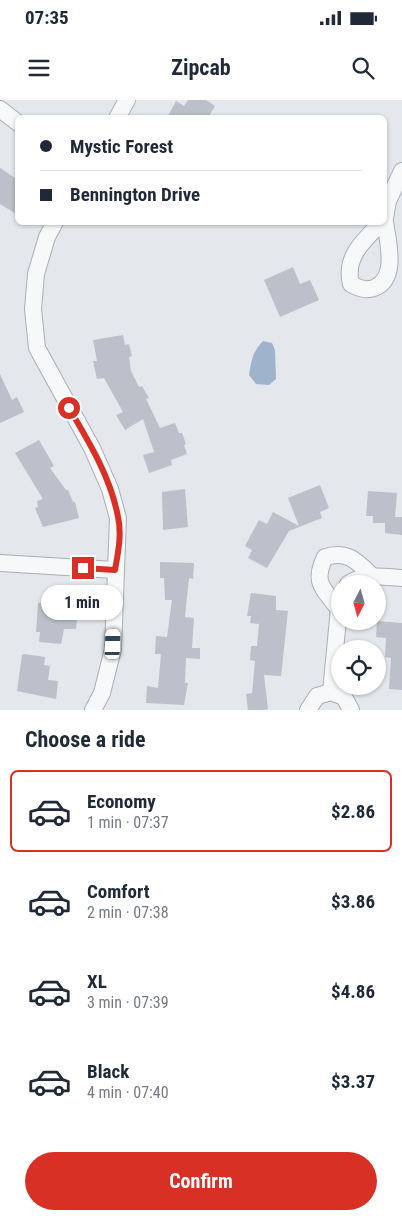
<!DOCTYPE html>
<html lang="en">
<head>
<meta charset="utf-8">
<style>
	:root { --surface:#fff; --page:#f2f2f3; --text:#1f2937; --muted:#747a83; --line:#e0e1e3; --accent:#d93025 }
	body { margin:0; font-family:"Roboto Condensed",sans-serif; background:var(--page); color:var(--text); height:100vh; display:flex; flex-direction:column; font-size:19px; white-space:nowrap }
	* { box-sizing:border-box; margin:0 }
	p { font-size:16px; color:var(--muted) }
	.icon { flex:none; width:28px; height:28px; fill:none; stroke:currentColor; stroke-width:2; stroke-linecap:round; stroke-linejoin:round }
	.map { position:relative; height:610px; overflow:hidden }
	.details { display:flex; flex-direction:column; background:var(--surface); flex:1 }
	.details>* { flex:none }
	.top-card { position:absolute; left:15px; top:15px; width:372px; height:110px; border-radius:8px; box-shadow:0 1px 4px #0004; display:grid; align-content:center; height:110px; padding:0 25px; background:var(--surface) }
	.needle { width:32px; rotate:186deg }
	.buttons { position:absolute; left:331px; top:475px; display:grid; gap:10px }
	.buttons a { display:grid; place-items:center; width:55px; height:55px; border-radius:50%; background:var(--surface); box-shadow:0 1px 4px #0004; font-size:25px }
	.end { position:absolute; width:22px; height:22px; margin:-11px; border:6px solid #d93025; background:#fff; box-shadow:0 0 0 2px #fff }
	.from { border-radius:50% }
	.bubble { position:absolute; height:35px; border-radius:18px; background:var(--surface); box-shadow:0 1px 4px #0004; font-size:16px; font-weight:700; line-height:35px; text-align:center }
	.car { position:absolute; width:15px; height:30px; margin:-15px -8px; border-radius:6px; box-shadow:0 0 4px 1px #0007; background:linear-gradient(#fff 24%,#345 0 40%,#fff 0 76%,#345 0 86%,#fff 0) }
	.top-card b { display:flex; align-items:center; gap:18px; height:48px; font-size:19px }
	.top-card b+b { border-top:1px solid var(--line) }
	.top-card i { width:12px; height:12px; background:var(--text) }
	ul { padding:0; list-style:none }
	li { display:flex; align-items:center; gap:15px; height:82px; margin:0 10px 8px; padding:0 15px; border:2px solid transparent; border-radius:8px }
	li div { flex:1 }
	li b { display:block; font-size:19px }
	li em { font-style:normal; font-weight:700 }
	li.current { border-color:var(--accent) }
	li>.icon { width:45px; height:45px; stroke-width:1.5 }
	h2 { padding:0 25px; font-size:22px; line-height:60px }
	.cta { display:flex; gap:10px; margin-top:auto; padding:10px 25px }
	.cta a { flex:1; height:58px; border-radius:30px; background:var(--accent); color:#fff; font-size:20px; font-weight:700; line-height:58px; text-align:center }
	.status { display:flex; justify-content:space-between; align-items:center; height:35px; padding:0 25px; background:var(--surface); direction:ltr }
	.status svg { height:14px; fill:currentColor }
	header { display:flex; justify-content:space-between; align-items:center; height:65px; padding:0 25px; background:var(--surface); font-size:22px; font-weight:700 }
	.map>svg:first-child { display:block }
	.water { fill:#9fb4cc }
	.building { fill:#bbc0ca }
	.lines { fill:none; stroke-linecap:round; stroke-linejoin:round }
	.minor-casing { stroke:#a9aeb7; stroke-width:18 }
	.minor { stroke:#f7f8fa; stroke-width:16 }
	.route { stroke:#d93025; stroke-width:6 }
</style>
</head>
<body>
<div class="status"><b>07:35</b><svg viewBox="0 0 49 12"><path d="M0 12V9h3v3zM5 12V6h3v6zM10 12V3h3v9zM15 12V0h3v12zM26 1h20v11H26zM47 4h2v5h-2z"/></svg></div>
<header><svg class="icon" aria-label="menu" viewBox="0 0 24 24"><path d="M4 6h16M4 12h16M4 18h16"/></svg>Zipcab<svg class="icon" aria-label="search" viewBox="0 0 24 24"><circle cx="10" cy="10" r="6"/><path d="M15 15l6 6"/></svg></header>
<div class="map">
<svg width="402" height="610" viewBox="0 0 402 610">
	<rect width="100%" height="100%" fill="#e4e7ec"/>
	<path class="water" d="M263 241 272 243 275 250 276 279 269 285 256 284 249 275C251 261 253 251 263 241Z"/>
	<g class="building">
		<path d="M188 0H206L215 6 208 18H167L176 1 184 6Z"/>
		<path d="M0 68 18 80V115L0 104Z"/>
		<path d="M293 167 300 184 310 180 319 200 280 217 264 180Z"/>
		<path d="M123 235 125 245 129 244 132 256 129 257 131 271 139 287 142 286 149 298 146 299 160 328 175 323 179 333H182L186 344 184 345 187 354 171 360 172 365 149 373 143 355 154 352 143 319 125 330 116 315 123 312 104 278 97 279 93 261H97L93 240Z"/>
		<path d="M0 274 12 300 17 297 24 312 0 323Z"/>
		<path d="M39 340 54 366 50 368 66 390H68L73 402H75L79 418 43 427 35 408 38 407 37 401 43 399 15 353Z"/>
		<path d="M320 385 329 408 320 412 322 418 289 431 267 468 248 458 252 450 245 446 259 420 267 424 273 412 299 426 288 398Z"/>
		<path d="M185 389 188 427 163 430 162 392Z"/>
		<path d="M368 391 397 393 395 417H402V435L385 433V423H373V416H366Z"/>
		<path d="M160 462 194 463 193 479 189 478 185 517 194 518 192 548H200V559L186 558 185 583H188L184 605 146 603 147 586 158 588 161 554H155L156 536 167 537 172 500H165L164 478H160Z"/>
		<path d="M251 493 276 496V510L288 511 281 576 264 575 268 609 263 610H248L246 594 252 593 255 561 250 560 251 546H257L259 524 250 523 251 516H247Z"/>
		<path d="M38 503 78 506 76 529H64L61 544 39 542 40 532H36Z"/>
		<path d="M377 521 402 523V590L389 589 391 558 385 557 386 538 376 537Z"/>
		<path d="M24 554 45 557 44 565 50 566 48 580 58 581 56 599 17 591 22 555Z"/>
	</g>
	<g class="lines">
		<defs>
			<g id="minor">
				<path d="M0 9 18 23"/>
				<path d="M117 18 127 0"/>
				<path d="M385 118 388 101 402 71"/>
				<path d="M55 122 47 137 36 174 33 209 37 248 92 348 110 389 118 418 113 549 102 593 93 610"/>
				<path d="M382 122C364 140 344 157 351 184 359 188 365 191 374 188 398 179 388 142 385 122"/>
				<path d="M0 463 115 470"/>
				<path d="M348 484C365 473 383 477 402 478"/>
				<path d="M337 507C322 487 313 482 325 457 347 450 357 461 372 476"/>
				<path d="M331 592 340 498"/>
				<path d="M308 610 317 596 331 592 344 597 351 610"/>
			</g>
		</defs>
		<use href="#minor" class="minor-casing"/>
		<use href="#minor" class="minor"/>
	</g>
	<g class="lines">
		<path class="route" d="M69 308C89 342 111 378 118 417 122 434 118 453 115 470L83 468"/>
	</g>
</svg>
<div class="buttons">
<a><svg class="needle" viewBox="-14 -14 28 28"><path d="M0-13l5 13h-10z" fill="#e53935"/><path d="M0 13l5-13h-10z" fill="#747a83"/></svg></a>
<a><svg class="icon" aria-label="locate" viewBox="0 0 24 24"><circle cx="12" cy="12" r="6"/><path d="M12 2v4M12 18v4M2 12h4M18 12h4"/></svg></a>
</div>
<i class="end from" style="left:69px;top:308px"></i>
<i class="end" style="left:83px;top:468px"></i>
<div class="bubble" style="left:41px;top:485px;width:82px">1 min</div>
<i class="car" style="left:113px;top:544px;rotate:2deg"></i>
<div class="top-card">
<b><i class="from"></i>Mystic Forest</b>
<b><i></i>Bennington Drive</b>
</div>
</div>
<section class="details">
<h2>Choose a ride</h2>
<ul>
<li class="current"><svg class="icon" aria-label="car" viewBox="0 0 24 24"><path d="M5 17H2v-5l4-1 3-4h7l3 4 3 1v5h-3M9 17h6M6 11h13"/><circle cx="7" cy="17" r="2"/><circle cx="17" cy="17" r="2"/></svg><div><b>Economy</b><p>1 min · 07:37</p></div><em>$2.86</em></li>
<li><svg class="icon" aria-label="car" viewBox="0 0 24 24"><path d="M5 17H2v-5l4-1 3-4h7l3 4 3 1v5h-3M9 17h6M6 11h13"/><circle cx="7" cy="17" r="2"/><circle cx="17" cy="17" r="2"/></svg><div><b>Comfort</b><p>2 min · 07:38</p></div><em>$3.86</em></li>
<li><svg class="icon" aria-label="car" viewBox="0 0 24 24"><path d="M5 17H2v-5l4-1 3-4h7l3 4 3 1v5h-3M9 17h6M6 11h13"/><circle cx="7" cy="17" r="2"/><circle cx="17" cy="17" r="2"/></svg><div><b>XL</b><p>3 min · 07:39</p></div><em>$4.86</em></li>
<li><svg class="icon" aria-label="car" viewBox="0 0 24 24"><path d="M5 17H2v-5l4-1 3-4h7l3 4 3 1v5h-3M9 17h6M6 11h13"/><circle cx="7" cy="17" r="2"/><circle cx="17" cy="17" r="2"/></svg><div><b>Black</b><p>4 min · 07:40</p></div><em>$3.37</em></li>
</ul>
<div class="cta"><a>Confirm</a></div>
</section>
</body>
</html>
